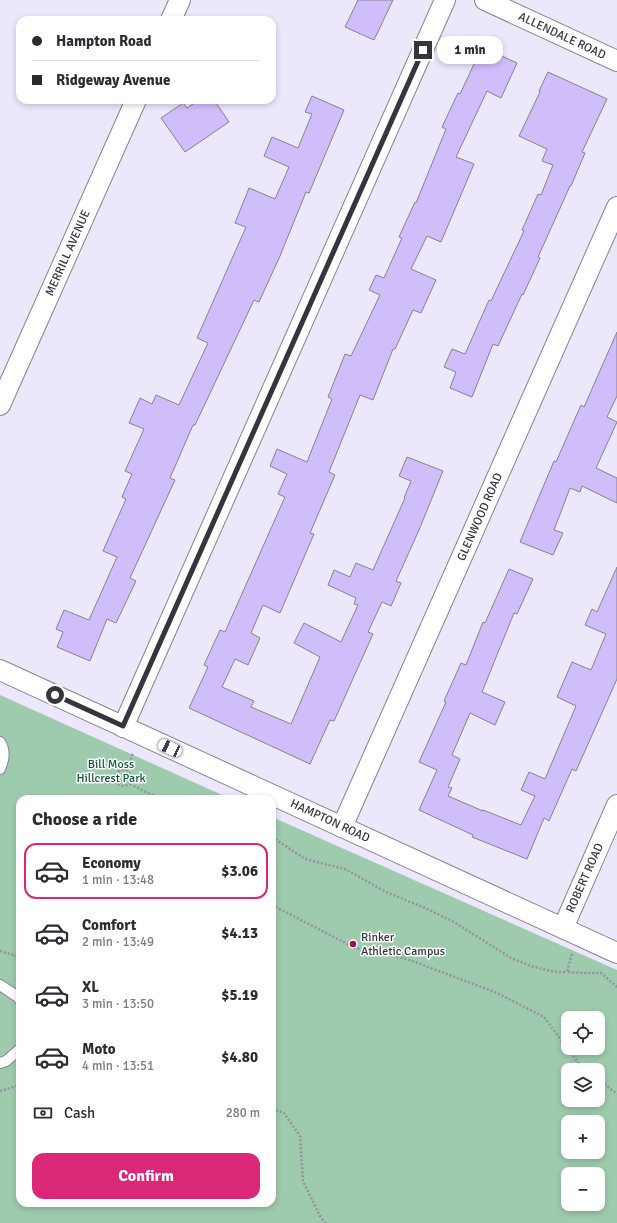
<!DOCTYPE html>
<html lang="en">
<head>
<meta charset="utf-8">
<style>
	:root { --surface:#fff; --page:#f7f7f7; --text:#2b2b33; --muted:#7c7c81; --line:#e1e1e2; --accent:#db2777 }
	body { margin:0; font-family:Signika,sans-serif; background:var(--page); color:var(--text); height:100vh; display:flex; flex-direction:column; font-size:15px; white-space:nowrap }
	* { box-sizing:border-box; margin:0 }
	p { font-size:13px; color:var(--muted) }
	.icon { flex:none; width:22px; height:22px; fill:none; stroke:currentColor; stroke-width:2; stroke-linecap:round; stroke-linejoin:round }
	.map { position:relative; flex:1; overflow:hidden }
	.sheet { position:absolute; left:16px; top:795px; width:260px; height:412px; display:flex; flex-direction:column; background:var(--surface); border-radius:12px; box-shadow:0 2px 6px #0003 }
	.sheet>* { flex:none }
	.top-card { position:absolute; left:16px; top:16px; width:260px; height:88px; border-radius:12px; box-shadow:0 2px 6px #0003; display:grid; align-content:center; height:88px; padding:0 16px; background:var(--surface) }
	.controls { position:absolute; left:561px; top:1011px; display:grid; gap:8px }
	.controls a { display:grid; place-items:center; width:44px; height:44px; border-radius:8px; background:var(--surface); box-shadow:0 2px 6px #0003; font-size:20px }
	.end { position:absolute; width:18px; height:18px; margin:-9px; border:5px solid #36343c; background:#fff; box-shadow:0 0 0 2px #fff }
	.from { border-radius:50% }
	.bubble { position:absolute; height:28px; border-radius:12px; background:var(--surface); box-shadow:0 2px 6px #0003; font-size:13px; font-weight:700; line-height:28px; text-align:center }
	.car { position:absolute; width:12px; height:24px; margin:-12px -6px; border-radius:5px; box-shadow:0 0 3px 1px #0007; background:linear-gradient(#fff 24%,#345 0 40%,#fff 0 76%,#345 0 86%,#fff 0) }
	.top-card b { display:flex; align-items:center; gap:14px; height:38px; font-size:15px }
	.top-card b+b { border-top:1px solid var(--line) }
	.top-card i { width:10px; height:10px; background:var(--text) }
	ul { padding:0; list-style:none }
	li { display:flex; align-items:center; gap:12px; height:56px; margin:0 8px 6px; padding:0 8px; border:2px solid transparent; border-radius:12px }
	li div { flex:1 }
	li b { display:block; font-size:15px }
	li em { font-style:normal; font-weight:700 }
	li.current { border-color:var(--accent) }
	li>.icon { width:36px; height:36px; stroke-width:1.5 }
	h2 { padding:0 16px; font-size:18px; line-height:48px }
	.pay { display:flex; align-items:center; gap:10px; height:44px; padding:0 16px; font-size:15px }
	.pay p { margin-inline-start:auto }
	.action { display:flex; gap:8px; margin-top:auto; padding:8px 16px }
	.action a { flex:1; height:46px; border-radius:12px; background:var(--accent); color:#fff; font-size:16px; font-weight:700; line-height:46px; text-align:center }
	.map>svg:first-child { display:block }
	.green { fill:#9ecbae; fill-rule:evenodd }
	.building { fill:#d0befa; stroke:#868192 }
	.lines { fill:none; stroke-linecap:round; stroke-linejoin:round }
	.lane-casing { stroke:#878294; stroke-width:12 }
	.street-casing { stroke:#878294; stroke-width:22 }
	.path { stroke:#95919f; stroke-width:2.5; stroke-dasharray:2 2; stroke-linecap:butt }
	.lane { stroke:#fff; stroke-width:10 }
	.street { stroke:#fff; stroke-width:20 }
	.route { stroke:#36343c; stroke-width:5 }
	.poi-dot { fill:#9e0a54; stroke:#fff; stroke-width:1.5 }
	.labels { text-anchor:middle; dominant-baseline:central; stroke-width:3; stroke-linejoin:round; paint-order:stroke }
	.street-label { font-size:12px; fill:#36343c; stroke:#fff }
	.park-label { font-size:12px; fill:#0c5835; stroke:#fff }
	.poi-label { font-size:12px; fill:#36343c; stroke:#fff; text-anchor:start }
</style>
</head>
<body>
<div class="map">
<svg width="617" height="1223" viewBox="0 0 617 1223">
	<rect width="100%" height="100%" fill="#ede7fb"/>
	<path class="green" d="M0 695 231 799H20V1203H272V817L617 970V1223H0ZM568 1018H598V1048H568ZM568 1070H598V1100H568ZM568 1122H598V1152H568ZM568 1174H598V1204H568Z"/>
	<g class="building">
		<path d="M358 0H393L374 40 345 27Z"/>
		<path d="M482 47 517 63 501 98 487 91 456 157 474 164 441 242 427 236 411 269 436 280 421 313 413 310 395 349H393L373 400 360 395 329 472 335 475 310 533 314 534 280 613 263 605 251 633 260 638 248 665 235 659 222 687 254 701 251 707 291 724 320 657 294 643 304 623 341 642 358 605 354 604 356 598 328 585 334 570 350 577 356 563 373 570 405 498H404L411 481 399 476 407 457 443 471 419 530 396 581 401 583 391 606 382 602 368 632 373 634 334 721 330 720 310 764 189 708 208 667 204 665 220 630 225 632 285 497 278 494 287 474 270 466 277 449 307 462 332 399 328 397 345 354 351 356 380 295 369 290 376 275 384 278 402 238 399 237 415 202 416 203 446 129 442 127 458 93 460 94Z"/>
		<path d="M548 72 607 99 582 152 585 153 571 186H570L538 257 540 258 523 295 522 294 498 346 493 344 472 397 450 388 456 372 444 367 452 349 465 354 489 300 491 301 524 231 522 230 538 194 541 195 553 165 542 161 547 149 519 136 540 92 539 91Z"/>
		<path d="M312 96 344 110 309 193 306 192 280 256 259 302 254 300 195 425H193L170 478 175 480 130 578 136 581 116 623 107 619 90 661 57 647 63 632 56 629 64 610 89 620 117 557 103 551 126 499 122 497 132 474 125 471 144 429 129 423 140 398 152 404 156 395 179 405 208 343 197 338 246 227 235 223 249 188 275 199 289 167 264 156 272 137 298 148 312 114 305 112Z"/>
		<path d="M199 100H214L229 122 185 152 161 118 183 103 187 108Z"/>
		<path d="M617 332V396L607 417 617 422 596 468 617 478V503L582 486 580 492 570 488 554 530 563 533 553 555 520 542 554 461 556 462 581 405 584 407Z"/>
		<path d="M617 567V679L576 771 572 769 549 821 544 818 527 859 472 837 473 835 419 810 437 770 419 762 446 702 444 701 461 663 466 665 483 622 485 623 509 569 533 579 517 614 514 613 482 692 505 702 495 725 470 713 452 755 460 759 448 787 452 788 448 796 483 811V810L521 825 535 796 521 790 529 772 545 779 576 706 557 697 572 662 591 670 606 634 585 625 592 609 597 612Z"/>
	</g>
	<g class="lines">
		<defs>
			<g id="lane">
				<path d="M0 742C6 751 4 760 0 769"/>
				<path d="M0 985 18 997 20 1000"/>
				<path d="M0 1063 6 1061 20 1049"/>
			</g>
			<g id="street">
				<path d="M485 0 617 61"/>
				<path d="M171 20 180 0"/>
				<path d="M0 405 136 100"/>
				<path d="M0 670 617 953"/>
				<path d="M123 727 445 0"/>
				<path d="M342 827 617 207"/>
				<path d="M563 928 617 805"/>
			</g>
		</defs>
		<use href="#lane" class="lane-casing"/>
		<use href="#street" class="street-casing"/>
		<g class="path">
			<circle cx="123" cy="778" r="8"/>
			<path d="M125 770 129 764 133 753"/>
			<path d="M130 784 160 799"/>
			<path d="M272 837 305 859 345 869 388 893 423 907 454 922 511 958 531 966 546 970 557 972H567"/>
			<path d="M272 905 355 948 407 959 497 993 544 1017 580 1065 586 1070"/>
			<path d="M0 951 20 957"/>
			<path d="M572 954 567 972 583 973H601L617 987"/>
			<path d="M598 1079 617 1094"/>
			<path d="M0 1091 20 1085"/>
			<path d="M272 1109 284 1113 300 1136 303 1181 320 1216 325 1223"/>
		</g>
		<use href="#lane" class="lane"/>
		<use href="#street" class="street"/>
	</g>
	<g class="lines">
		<path class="route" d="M55 695 123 726 423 50"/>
	</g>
	<circle class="poi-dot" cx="353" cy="944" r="4"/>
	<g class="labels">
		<g class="street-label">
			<text transform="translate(562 36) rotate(25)">ALLENDALE ROAD</text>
			<text transform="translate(68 253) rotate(-66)">MERRILL AVENUE</text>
			<text transform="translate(480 517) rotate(-66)">GLENWOOD ROAD</text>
			<text transform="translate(330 821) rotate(25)">HAMPTON ROAD</text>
			<text transform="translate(585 878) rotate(-66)">ROBERT ROAD</text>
		</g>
		<g class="park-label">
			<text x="111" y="764">Bill Moss<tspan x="111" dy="14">Hillcrest Park</tspan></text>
		</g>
		<g class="poi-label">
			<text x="361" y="937">Rinker<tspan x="361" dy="14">Athletic Campus</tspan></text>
		</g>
	</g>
</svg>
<div class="controls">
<a><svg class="icon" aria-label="locate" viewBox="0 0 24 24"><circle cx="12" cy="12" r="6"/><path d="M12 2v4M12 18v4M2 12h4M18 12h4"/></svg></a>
<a><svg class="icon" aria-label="layers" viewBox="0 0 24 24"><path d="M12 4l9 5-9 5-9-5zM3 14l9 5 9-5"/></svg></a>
<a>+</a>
<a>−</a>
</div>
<i class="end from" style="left:55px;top:695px"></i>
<i class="end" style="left:423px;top:50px"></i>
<div class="bubble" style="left:437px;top:36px;width:66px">1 min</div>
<i class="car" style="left:170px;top:748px;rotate:295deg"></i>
<div class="top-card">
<b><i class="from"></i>Hampton Road</b>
<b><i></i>Ridgeway Avenue</b>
</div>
<section class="sheet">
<h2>Choose a ride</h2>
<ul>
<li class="current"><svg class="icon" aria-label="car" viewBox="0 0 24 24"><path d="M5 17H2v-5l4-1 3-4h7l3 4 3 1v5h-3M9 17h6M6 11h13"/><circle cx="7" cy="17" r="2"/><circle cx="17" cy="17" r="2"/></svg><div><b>Economy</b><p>1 min · 13:48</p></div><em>$3.06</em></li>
<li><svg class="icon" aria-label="car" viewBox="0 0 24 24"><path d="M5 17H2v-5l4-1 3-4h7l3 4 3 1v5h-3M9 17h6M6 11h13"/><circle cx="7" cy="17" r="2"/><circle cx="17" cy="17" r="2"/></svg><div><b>Comfort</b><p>2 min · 13:49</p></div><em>$4.13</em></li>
<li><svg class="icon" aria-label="car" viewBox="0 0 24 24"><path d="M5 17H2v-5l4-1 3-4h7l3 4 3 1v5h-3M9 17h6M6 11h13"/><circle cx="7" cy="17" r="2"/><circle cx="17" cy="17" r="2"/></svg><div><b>XL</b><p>3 min · 13:50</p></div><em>$5.19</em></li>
<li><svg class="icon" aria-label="car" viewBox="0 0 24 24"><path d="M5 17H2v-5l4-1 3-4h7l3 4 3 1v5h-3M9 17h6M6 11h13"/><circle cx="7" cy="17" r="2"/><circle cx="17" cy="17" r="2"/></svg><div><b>Moto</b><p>4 min · 13:51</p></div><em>$4.80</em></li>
</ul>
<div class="pay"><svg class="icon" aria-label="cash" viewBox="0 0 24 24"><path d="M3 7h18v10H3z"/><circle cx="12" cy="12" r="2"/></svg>Cash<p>280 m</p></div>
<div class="action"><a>Confirm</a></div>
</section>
</div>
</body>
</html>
